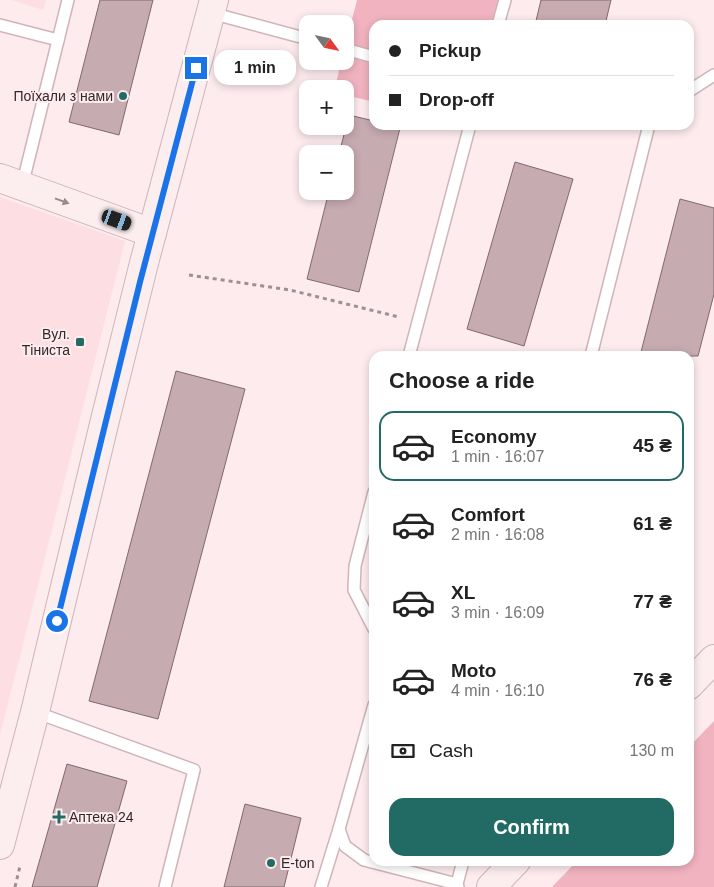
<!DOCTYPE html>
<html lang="en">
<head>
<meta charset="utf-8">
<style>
	:root { --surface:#fff; --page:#f6f6f6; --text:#222; --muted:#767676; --line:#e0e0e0; --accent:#226b64 }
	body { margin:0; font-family:Helvetica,sans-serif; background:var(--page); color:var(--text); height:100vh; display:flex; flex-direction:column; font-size:19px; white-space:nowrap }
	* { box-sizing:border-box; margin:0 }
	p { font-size:16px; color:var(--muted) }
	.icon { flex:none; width:28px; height:28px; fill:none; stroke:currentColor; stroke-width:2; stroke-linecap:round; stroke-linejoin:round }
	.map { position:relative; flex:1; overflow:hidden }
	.panel { position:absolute; left:369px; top:351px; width:325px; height:515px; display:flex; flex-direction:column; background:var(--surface); border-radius:15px; box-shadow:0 2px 8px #0003 }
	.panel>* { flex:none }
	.banner { position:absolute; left:369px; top:20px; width:325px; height:110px; border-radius:15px; box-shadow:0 2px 8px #0003; display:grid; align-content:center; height:110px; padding:0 20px; background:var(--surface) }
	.needle { width:32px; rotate:123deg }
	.controls { position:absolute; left:299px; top:15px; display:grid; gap:10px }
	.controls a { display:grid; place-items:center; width:55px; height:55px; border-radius:10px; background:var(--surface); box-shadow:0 2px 8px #0003; font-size:25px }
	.end { position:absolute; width:22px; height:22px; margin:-11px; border:6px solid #1a73e8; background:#fff; box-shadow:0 0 0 2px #fff }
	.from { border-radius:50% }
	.bubble { position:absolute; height:35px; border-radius:15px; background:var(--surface); box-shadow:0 2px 8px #0003; font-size:16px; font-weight:600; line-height:35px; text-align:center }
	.car { position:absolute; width:15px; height:30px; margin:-15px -8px; border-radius:6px; box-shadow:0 0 4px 1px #0007; background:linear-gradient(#222 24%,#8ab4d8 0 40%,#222 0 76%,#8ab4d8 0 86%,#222 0) }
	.banner b { display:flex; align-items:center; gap:18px; height:48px; font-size:19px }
	.banner b+b { border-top:1px solid var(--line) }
	.banner i { width:12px; height:12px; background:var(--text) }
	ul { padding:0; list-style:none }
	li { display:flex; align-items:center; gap:15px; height:70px; margin:0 10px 8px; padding:0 10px; border:2px solid transparent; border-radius:15px }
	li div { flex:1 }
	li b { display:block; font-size:19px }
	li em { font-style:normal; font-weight:600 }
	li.active { border-color:var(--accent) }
	li>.icon { width:45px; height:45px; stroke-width:1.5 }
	h2 { padding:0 20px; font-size:22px; line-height:60px }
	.pay { display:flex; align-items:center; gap:12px; height:55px; padding:0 20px; font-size:19px }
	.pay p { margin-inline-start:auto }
	.primary-button { display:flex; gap:10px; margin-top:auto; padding:10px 20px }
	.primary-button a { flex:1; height:58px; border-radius:15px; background:var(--accent); color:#fff; font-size:20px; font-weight:600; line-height:58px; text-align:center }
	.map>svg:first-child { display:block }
	.built { fill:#fcdee3 }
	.park { fill:#f1b3bf }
	.building { fill:#c6abb0; stroke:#80686c }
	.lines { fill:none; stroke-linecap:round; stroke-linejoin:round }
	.lane-casing { stroke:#cfb4b8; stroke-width:14 }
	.secondary-casing { stroke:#cfb4b8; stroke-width:30 }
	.path { stroke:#9e8f92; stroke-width:3; stroke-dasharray:4 4; stroke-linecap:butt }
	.lane { stroke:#fff; stroke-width:11 }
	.secondary { stroke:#fcedef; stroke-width:28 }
	.oneway { fill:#978a8c }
	.route { stroke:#1a73e8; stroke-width:6 }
	.poi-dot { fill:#226b64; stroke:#fdebee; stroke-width:2 }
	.labels { text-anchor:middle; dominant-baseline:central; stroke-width:4; stroke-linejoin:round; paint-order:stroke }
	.poi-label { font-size:14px; fill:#322729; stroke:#fdebee; text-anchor:end }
</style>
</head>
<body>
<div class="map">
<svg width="714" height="887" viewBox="0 0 714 887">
	<rect width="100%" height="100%" fill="#fdebee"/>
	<g class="built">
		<path d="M12 0H46L43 10Z"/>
		<path d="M0 197 125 241 0 735Z"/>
	</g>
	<g class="park">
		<path d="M357 0H506L500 25H374V102L345 95V89H335L341 61H345V47Z"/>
		<path d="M714 721V887H552L577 861H689V747Z"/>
	</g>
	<g class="building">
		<path d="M100 0H153L119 135 69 122Z"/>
		<path d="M541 0H611L605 25H535Z"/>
		<path d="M349 115 374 121V125H390L400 128 359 292 307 279 329 191H345V154H339Z"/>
		<path d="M515 162 573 179 524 346 467 329Z"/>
		<path d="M680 199 714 208V294L698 356H640Z"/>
		<path d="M176 371 245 389 158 719 89 701Z"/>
		<path d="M67 764 127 781 97 887H32Z"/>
		<path d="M245 804 301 818 284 887H224Z"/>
	</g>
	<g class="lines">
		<defs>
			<g id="lane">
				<path d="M211 13 308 39"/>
				<path d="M0 25 58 40"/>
				<path d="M498 25 505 0"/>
				<path d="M345 49 374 57"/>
				<path d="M689 91 714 75"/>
				<path d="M22 186 68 0"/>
				<path d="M409 356 470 125"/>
				<path d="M591 356 649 125"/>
				<path d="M374 492 355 566 354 590 374 629"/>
				<path d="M374 705 339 829 345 846 364 860 457 884"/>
				<path d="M35 712 194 770 165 887"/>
				<path d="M321 887 339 829"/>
				<path d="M458 887 457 884 463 861"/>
			</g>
			<g id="secondary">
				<path d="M0 178 152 233"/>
				<path d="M689 685 714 659"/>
				<path d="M0 845 35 712 105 420 144 263 214 0"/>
				<path d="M491 887 516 861"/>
			</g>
		</defs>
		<use href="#lane" class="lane-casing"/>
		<use href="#secondary" class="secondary-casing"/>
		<g class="path">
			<path d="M189 275 290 290 399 317"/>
			<path d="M15 887 20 866"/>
		</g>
		<use href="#lane" class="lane"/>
		<use href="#secondary" class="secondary"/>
	</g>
	<defs><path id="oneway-solid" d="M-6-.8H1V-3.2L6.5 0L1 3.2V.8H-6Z" transform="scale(1.25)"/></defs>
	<use class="oneway" href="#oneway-solid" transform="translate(62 201) rotate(20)"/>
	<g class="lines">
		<path class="route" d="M57 621 140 282 196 68"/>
	</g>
	<g class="poi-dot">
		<circle cx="123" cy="96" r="5"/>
		<rect x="75" y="337" width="10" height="10" rx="2.5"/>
		<path d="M56.5 809.5h5v5h5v5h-5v5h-5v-5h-5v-5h5z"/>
		<circle cx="271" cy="863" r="5"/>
	</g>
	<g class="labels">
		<g class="poi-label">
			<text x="113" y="96">Поїхали з нами</text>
			<text x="70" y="334">Вул.<tspan x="70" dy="16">Тіниста</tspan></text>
			<text x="69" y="817" text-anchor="start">Аптека 24</text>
			<text x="281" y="863" text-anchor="start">E-ton</text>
		</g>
	</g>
</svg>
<div class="controls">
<a><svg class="needle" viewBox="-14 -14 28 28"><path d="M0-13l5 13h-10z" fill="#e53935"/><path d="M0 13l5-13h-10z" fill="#767676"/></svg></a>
<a>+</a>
<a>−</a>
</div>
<i class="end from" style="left:57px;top:621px"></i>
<i class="end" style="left:196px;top:68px"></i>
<div class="bubble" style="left:214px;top:50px;width:82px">1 min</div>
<i class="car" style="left:117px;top:220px;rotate:110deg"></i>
<div class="banner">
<b><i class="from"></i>Pickup</b>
<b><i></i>Drop-off</b>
</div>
<section class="panel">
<h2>Choose a ride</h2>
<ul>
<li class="active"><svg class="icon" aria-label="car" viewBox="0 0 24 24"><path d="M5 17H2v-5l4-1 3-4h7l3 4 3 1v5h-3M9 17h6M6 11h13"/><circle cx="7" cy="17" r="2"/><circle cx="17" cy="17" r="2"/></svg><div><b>Economy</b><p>1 min · 16:07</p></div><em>45 ₴</em></li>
<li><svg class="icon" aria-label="car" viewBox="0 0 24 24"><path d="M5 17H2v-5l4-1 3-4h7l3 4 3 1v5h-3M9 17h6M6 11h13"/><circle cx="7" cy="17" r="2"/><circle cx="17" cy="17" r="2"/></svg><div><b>Comfort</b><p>2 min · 16:08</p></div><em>61 ₴</em></li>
<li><svg class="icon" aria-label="car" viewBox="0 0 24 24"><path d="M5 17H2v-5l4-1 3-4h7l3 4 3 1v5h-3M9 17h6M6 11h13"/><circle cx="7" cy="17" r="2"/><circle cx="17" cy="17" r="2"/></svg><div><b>XL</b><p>3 min · 16:09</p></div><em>77 ₴</em></li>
<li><svg class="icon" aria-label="car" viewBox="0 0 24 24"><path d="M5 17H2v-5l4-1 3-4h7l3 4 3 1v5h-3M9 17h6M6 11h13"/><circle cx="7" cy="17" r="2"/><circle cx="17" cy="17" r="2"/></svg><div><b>Moto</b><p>4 min · 16:10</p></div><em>76 ₴</em></li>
</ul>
<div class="pay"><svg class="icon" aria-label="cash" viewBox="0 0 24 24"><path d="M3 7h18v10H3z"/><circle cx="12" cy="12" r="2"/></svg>Cash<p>130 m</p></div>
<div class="primary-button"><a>Confirm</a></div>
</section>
</div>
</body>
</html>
